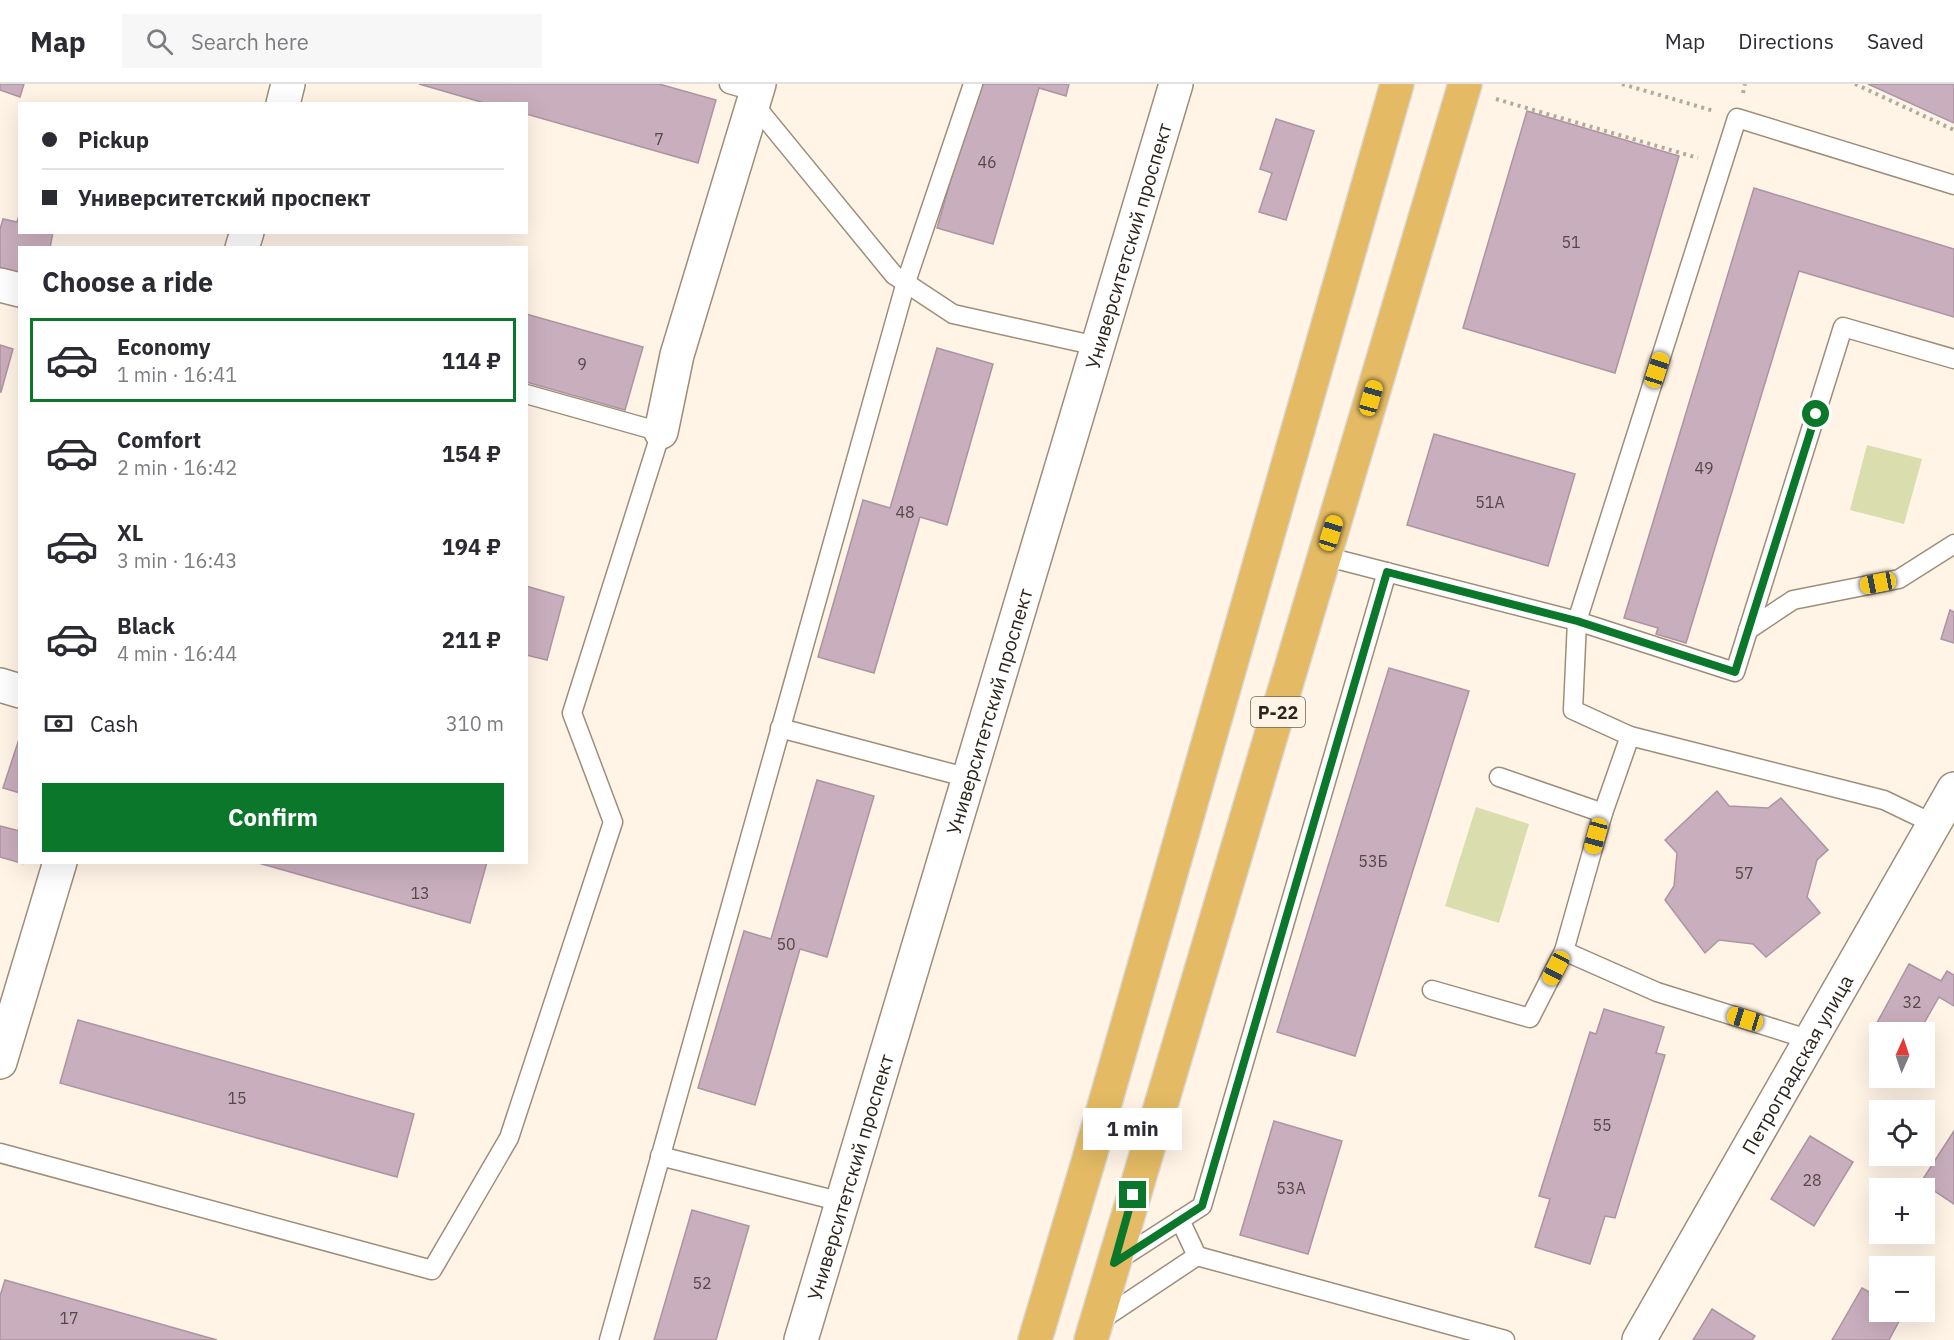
<!DOCTYPE html>
<html lang="en">
<head>
<meta charset="utf-8">
<style>
	:root { --surface:#fff; --page:#f7f7f7; --text:#2b2b33; --muted:#7c7c81; --line:#e1e1e2; --accent:#0b772a }
	body { margin:0; font-family:"IBM Plex Sans",sans-serif; background:var(--page); color:var(--text); height:100vh; display:flex; flex-direction:column; font-size:22px; white-space:nowrap }
	* { box-sizing:border-box; margin:0 }
	p { font-size:20px; color:var(--muted) }
	.icon { flex:none; width:33px; height:33px; fill:none; stroke:currentColor; stroke-width:2; stroke-linecap:round; stroke-linejoin:round }
	.map { position:relative; flex:1; overflow:hidden }
	.panel { position:absolute; left:18px; top:162px; width:510px; height:618px; display:flex; flex-direction:column; background:var(--surface); border-radius:0px; box-shadow:0 6px 24px #0002 }
	.panel>* { flex:none }
	.top-card { position:absolute; left:18px; top:18px; width:510px; height:132px; border-radius:0px; box-shadow:0 6px 24px #0002; display:grid; align-content:center; height:132px; padding:0 24px; background:var(--surface) }
	.needle { width:39px; rotate:3deg }
	.tools { position:absolute; left:1869px; top:938px; display:grid; gap:12px }
	.tools a { display:grid; place-items:center; width:66px; height:66px; border-radius:0px; background:var(--surface); box-shadow:0 6px 24px #0002; font-size:30px }
	.end { position:absolute; width:27px; height:27px; margin:-14px; border:8px solid #0b772a; background:#fff; box-shadow:0 0 0 3px #fff }
	.from { border-radius:50% }
	.bubble { position:absolute; height:42px; border-radius:0px; background:var(--surface); box-shadow:0 6px 24px #0002; font-size:20px; font-weight:700; line-height:42px; text-align:center }
	.car { position:absolute; width:18px; height:36px; margin:-18px -9px; border-radius:8px; box-shadow:0 0 4px 2px #0007; background:linear-gradient(#f5c518 24%,#345 0 40%,#f5c518 0 76%,#345 0 86%,#f5c518 0) }
	.top-card b { display:flex; align-items:center; gap:21px; height:57px; font-size:22px }
	.top-card b+b { border-top:2px solid var(--line) }
	.top-card i { width:15px; height:15px; background:var(--text) }
	ul { padding:0; list-style:none }
	li { display:flex; align-items:center; gap:18px; height:84px; margin:0 12px 9px; padding:0 12px; border:3px solid transparent; border-radius:0px }
	li div { flex:1 }
	li b { display:block; font-size:22px }
	li em { font-style:normal; font-weight:700 }
	li.selected { border-color:var(--accent) }
	li>.icon { width:54px; height:54px; stroke-width:1.5 }
	h2 { padding:0 24px; font-size:27px; line-height:72px }
	.pay { display:flex; align-items:center; gap:15px; height:66px; padding:0 24px; font-size:22px }
	.pay p { margin-inline-start:auto }
	.primary-button { display:flex; gap:12px; margin-top:auto; padding:12px 24px }
	.primary-button a { flex:1; height:69px; border-radius:0px; background:var(--accent); color:#fff; font-size:24px; font-weight:700; line-height:69px; text-align:center }
	header { display:flex; align-items:center; gap:36px; box-sizing:border-box; height:84px; padding:0 30px; background:var(--surface); border-bottom:2px solid var(--line) }
	header strong { font-size:28px }
	nav { display:flex; gap:33px; margin-inline-start:auto; font-size:21px }
	.search { width:420px; height:54px; background:var(--page); display:flex; align-items:center; gap:15px; box-sizing:border-box; padding:0 21px; border-radius:0px; color:var(--muted); font-size:22px }
	.map>svg:first-child { display:block }
	.green { fill:#daddae }
	.building { fill:#c9aebd; stroke:#ad94a2; stroke-width:1.5 }
	.lines { fill:none; stroke-linecap:round; stroke-linejoin:round }
	.service-casing { stroke:#9e8e79; stroke-width:21 }
	.minor-casing { stroke:#9e8e79; stroke-width:36 }
	.trunk-casing { stroke:#d9d8d6; stroke-width:36 }
	.path { stroke:#b3aa9e; stroke-width:4; stroke-dasharray:3 4.5; stroke-linecap:butt }
	.service { stroke:#fff; stroke-width:18 }
	.minor { stroke:#fff; stroke-width:33 }
	.trunk { stroke:#e4bb64; stroke-width:33 }
	.route { stroke:#0b772a; stroke-width:8 }
	.labels { text-anchor:middle; dominant-baseline:central; stroke-width:4.5; stroke-linejoin:round; paint-order:stroke }
	.number-label { font-size:16px; fill:#544846 }
	.shield { fill:#fff4e6; stroke:#6c645a; stroke-width:1.5 }
	.shield-label { font-size:18px; font-weight:bold; fill:#2d261e }
	.street-label { font-size:20px; fill:#2d261e; stroke:#fff4e6 }
</style>
</head>
<body>
<header>
<strong>Map</strong>
<div class="search"><svg class="icon" aria-label="search" viewBox="0 0 24 24"><circle cx="10" cy="10" r="6"/><path d="M15 15l6 6"/></svg>Search here</div>
<nav><a>Map</a><a>Directions</a><a>Saved</a></nav>
</header>
<div class="map">
<svg width="1954" height="1256" viewBox="0 0 1954 1256">
	<rect width="100%" height="100%" fill="#fff4e6"/>
	<g class="green">
		<path d="M1867 361 1922 375 1904 440 1850 426Z"/>
		<path d="M1476 723 1529 740 1499 839 1445 822Z"/>
	</g>
	<g class="building">
		<path d="M0 0H24L20 13 0 6Z"/>
		<path d="M419 0H659L716 16 698 79 526 30V20H488Z"/>
		<path d="M978 0H1069L1066 12 1039 4 993 160 937 144Z"/>
		<path d="M1868 0H1954V39Z"/>
		<path d="M1527 27 1679 72 1615 289 1463 244Z"/>
		<path d="M1276 35 1314 47 1286 136 1259 128 1272 89 1260 85Z"/>
		<path d="M1754 104 1954 165V233L1799 187 1686 559 1656 550 1658 544 1624 534Z"/>
		<path d="M20 128V148H53L50 164H20V196L0 191V145L3 135 17 138Z"/>
		<path d="M526 230 643 263 625 326 526 298Z"/>
		<path d="M0 261 13 265 1 308H0Z"/>
		<path d="M937 264 993 280 947 441 920 433 874 589 818 573 863 416 890 424Z"/>
		<path d="M1434 350 1575 390 1548 482 1407 441Z"/>
		<path d="M526 502 564 513 547 576 526 571Z"/>
		<path d="M1950 526 1954 528V559L1941 555Z"/>
		<path d="M1389 584 1469 607 1355 972 1277 948Z"/>
		<path d="M20 652V709L3 704Z"/>
		<path d="M817 696 874 712 827 873 800 865 755 1021 698 1004 744 847 771 855Z"/>
		<path d="M1717 707 1729 722 1768 724 1781 714 1828 766 1817 776 1807 813 1820 829 1766 873 1753 860 1719 856 1705 869 1665 816 1674 802 1677 769 1665 756Z"/>
		<path d="M0 742 20 747V778L21 779 0 773Z"/>
		<path d="M255 778H487L470 839Z"/>
		<path d="M1909 880 1941 897 1947 887 1954 891V922L1939 913 1919 948H1880V952L1872 948Z"/>
		<path d="M1604 925 1664 943 1656 969 1665 971 1615 1134 1605 1132 1590 1180 1535 1163 1550 1115 1539 1112 1590 948 1596 950Z"/>
		<path d="M78 936 414 1030 397 1093 60 999Z"/>
		<path d="M1274 1037 1342 1057 1308 1170 1240 1151Z"/>
		<path d="M1954 1047V1120L1921 1098Z"/>
		<path d="M1810 1052 1853 1078 1814 1142 1771 1115Z"/>
		<path d="M692 1126 749 1142 716 1256H654Z"/>
		<path d="M5 1196 217 1256H0V1212Z"/>
		<path d="M1862 1204 1880 1214V1227L1904 1228 1889 1256H1832Z"/>
		<path d="M1712 1225 1755 1252 1752 1256H1693Z"/>
	</g>
	<g class="lines">
		<defs>
			<g id="service">
				<path d="M729 0 757 8"/>
				<path d="M753 19 894 191 953 230 1097 262"/>
				<path d="M1324 472 1577 537 1735 588 1843 243 1954 275"/>
				<path d="M1748 546 1793 516 1899 495 1954 460"/>
				<path d="M780 644 969 694"/>
				<path d="M1630 652 1573 626 1577 537 1737 34 1954 101"/>
				<path d="M1499 693 1603 729"/>
				<path d="M1564 867 1657 908 1811 956"/>
				<path d="M1432 906 1530 934 1564 867 1603 729 1630 652 1884 716 1934 740"/>
				<path d="M0 1069 432 1186 509 1054 613 738 572 629 661 348 526 310"/>
				<path d="M660 1072 842 1118"/>
				<path d="M1180 1136 1197 1172"/>
				<path d="M1115 1178 1202 1122 1387 488"/>
				<path d="M1098 1238 1197 1172 1505 1256"/>
				<path d="M609 1256 906 198 973 0"/>
			</g>
			<g id="minor">
				<path d="M283 20 288 0"/>
				<path d="M242 164 247 148"/>
				<path d="M0 201 20 206"/>
				<path d="M661 348 677 271 759 0"/>
				<path d="M0 601 20 607"/>
				<path d="M0 978 60 778"/>
				<path id="s1" d="M801 1256 1176 0"/>
				<path id="s2" d="M1639 1256 1954 705"/>
			</g>
			<g id="trunk">
				<path d="M1035 1256 1089 1075 1397 0"/>
				<path d="M1091 1256 1465 0"/>
			</g>
		</defs>
		<use href="#service" class="service-casing"/>
		<use href="#minor" class="minor-casing"/>
		<use href="#trunk" class="trunk-casing"/>
		<g class="path">
			<path d="M1622 0 1714 27"/>
			<path d="M1855 0 1954 46"/>
			<path d="M1743 9 1745 0"/>
			<path d="M1496 15 1698 74"/>
		</g>
		<use href="#service" class="service"/>
		<use href="#minor" class="minor"/>
		<use href="#trunk" class="trunk"/>
	</g>
	<g class="lines">
		<path class="route" d="M1133 1111 1114 1179 1202 1122 1387 488 1577 537 1735 588 1816 330"/>
	</g>
	<g class="labels">
		<g class="number-label">
			<text x="659" y="55">7</text>
			<text x="987" y="78">46</text>
			<text x="1571" y="158">51</text>
			<text x="582" y="280">9</text>
			<text x="1704" y="384">49</text>
			<text x="1490" y="418">51А</text>
			<text x="905" y="428">48</text>
			<text x="1373" y="777">53Б</text>
			<text x="1744" y="789">57</text>
			<text x="420" y="809">13</text>
			<text x="786" y="860">50</text>
			<text x="1912" y="918">32</text>
			<text x="237" y="1014">15</text>
			<text x="1602" y="1041">55</text>
			<text x="1812" y="1096">28</text>
			<text x="1291" y="1104">53А</text>
			<text x="702" y="1199">52</text>
			<text x="69" y="1234">17</text>
		</g>
		<rect class="shield" x="1251" y="613" width="54" height="30" rx="4.5"/>
		<g class="shield-label">
			<text x="1278" y="628">Р-22</text>
		</g>
		<g class="street-label">
			<text stroke="none"><textPath href="#s1" startOffset="1142">Университетский проспект</textPath></text>
			<text stroke="none"><textPath href="#s1" startOffset="656">Университетский проспект</textPath></text>
			<text stroke="none"><textPath href="#s2" startOffset="318">Петроградская улица</textPath></text>
			<text stroke="none"><textPath href="#s1" startOffset="170">Университетский проспект</textPath></text>
		</g>
	</g>
</svg>
<div class="tools">
<a><svg class="needle" viewBox="-14 -14 28 28"><path d="M0-13l5 13h-10z" fill="#e53935"/><path d="M0 13l5-13h-10z" fill="#7c7c81"/></svg></a>
<a><svg class="icon" aria-label="locate" viewBox="0 0 24 24"><circle cx="12" cy="12" r="6"/><path d="M12 2v4M12 18v4M2 12h4M18 12h4"/></svg></a>
<a>+</a>
<a>−</a>
</div>
<i class="end from" style="left:1816px;top:330px"></i>
<i class="end" style="left:1133px;top:1111px"></i>
<div class="bubble" style="left:1083px;top:1024px;width:99px">1 min</div>
<i class="car" style="left:1657px;top:286px;rotate:18deg"></i>
<i class="car" style="left:1371px;top:314px;rotate:16deg"></i>
<i class="car" style="left:1331px;top:449px;rotate:17deg"></i>
<i class="car" style="left:1878px;top:499px;rotate:259deg"></i>
<i class="car" style="left:1596px;top:752px;rotate:195deg"></i>
<i class="car" style="left:1556px;top:884px;rotate:208deg"></i>
<i class="car" style="left:1745px;top:935px;rotate:287deg"></i>
<div class="top-card">
<b><i class="from"></i>Pickup</b>
<b><i></i>Университетский проспект</b>
</div>
<section class="panel">
<h2>Choose a ride</h2>
<ul>
<li class="selected"><svg class="icon" aria-label="car" viewBox="0 0 24 24"><path d="M5 17H2v-5l4-1 3-4h7l3 4 3 1v5h-3M9 17h6M6 11h13"/><circle cx="7" cy="17" r="2"/><circle cx="17" cy="17" r="2"/></svg><div><b>Economy</b><p>1 min · 16:41</p></div><em>114 ₽</em></li>
<li><svg class="icon" aria-label="car" viewBox="0 0 24 24"><path d="M5 17H2v-5l4-1 3-4h7l3 4 3 1v5h-3M9 17h6M6 11h13"/><circle cx="7" cy="17" r="2"/><circle cx="17" cy="17" r="2"/></svg><div><b>Comfort</b><p>2 min · 16:42</p></div><em>154 ₽</em></li>
<li><svg class="icon" aria-label="car" viewBox="0 0 24 24"><path d="M5 17H2v-5l4-1 3-4h7l3 4 3 1v5h-3M9 17h6M6 11h13"/><circle cx="7" cy="17" r="2"/><circle cx="17" cy="17" r="2"/></svg><div><b>XL</b><p>3 min · 16:43</p></div><em>194 ₽</em></li>
<li><svg class="icon" aria-label="car" viewBox="0 0 24 24"><path d="M5 17H2v-5l4-1 3-4h7l3 4 3 1v5h-3M9 17h6M6 11h13"/><circle cx="7" cy="17" r="2"/><circle cx="17" cy="17" r="2"/></svg><div><b>Black</b><p>4 min · 16:44</p></div><em>211 ₽</em></li>
</ul>
<div class="pay"><svg class="icon" aria-label="cash" viewBox="0 0 24 24"><path d="M3 7h18v10H3z"/><circle cx="12" cy="12" r="2"/></svg>Cash<p>310 m</p></div>
<div class="primary-button"><a>Confirm</a></div>
</section>
</div>
</body>
</html>
